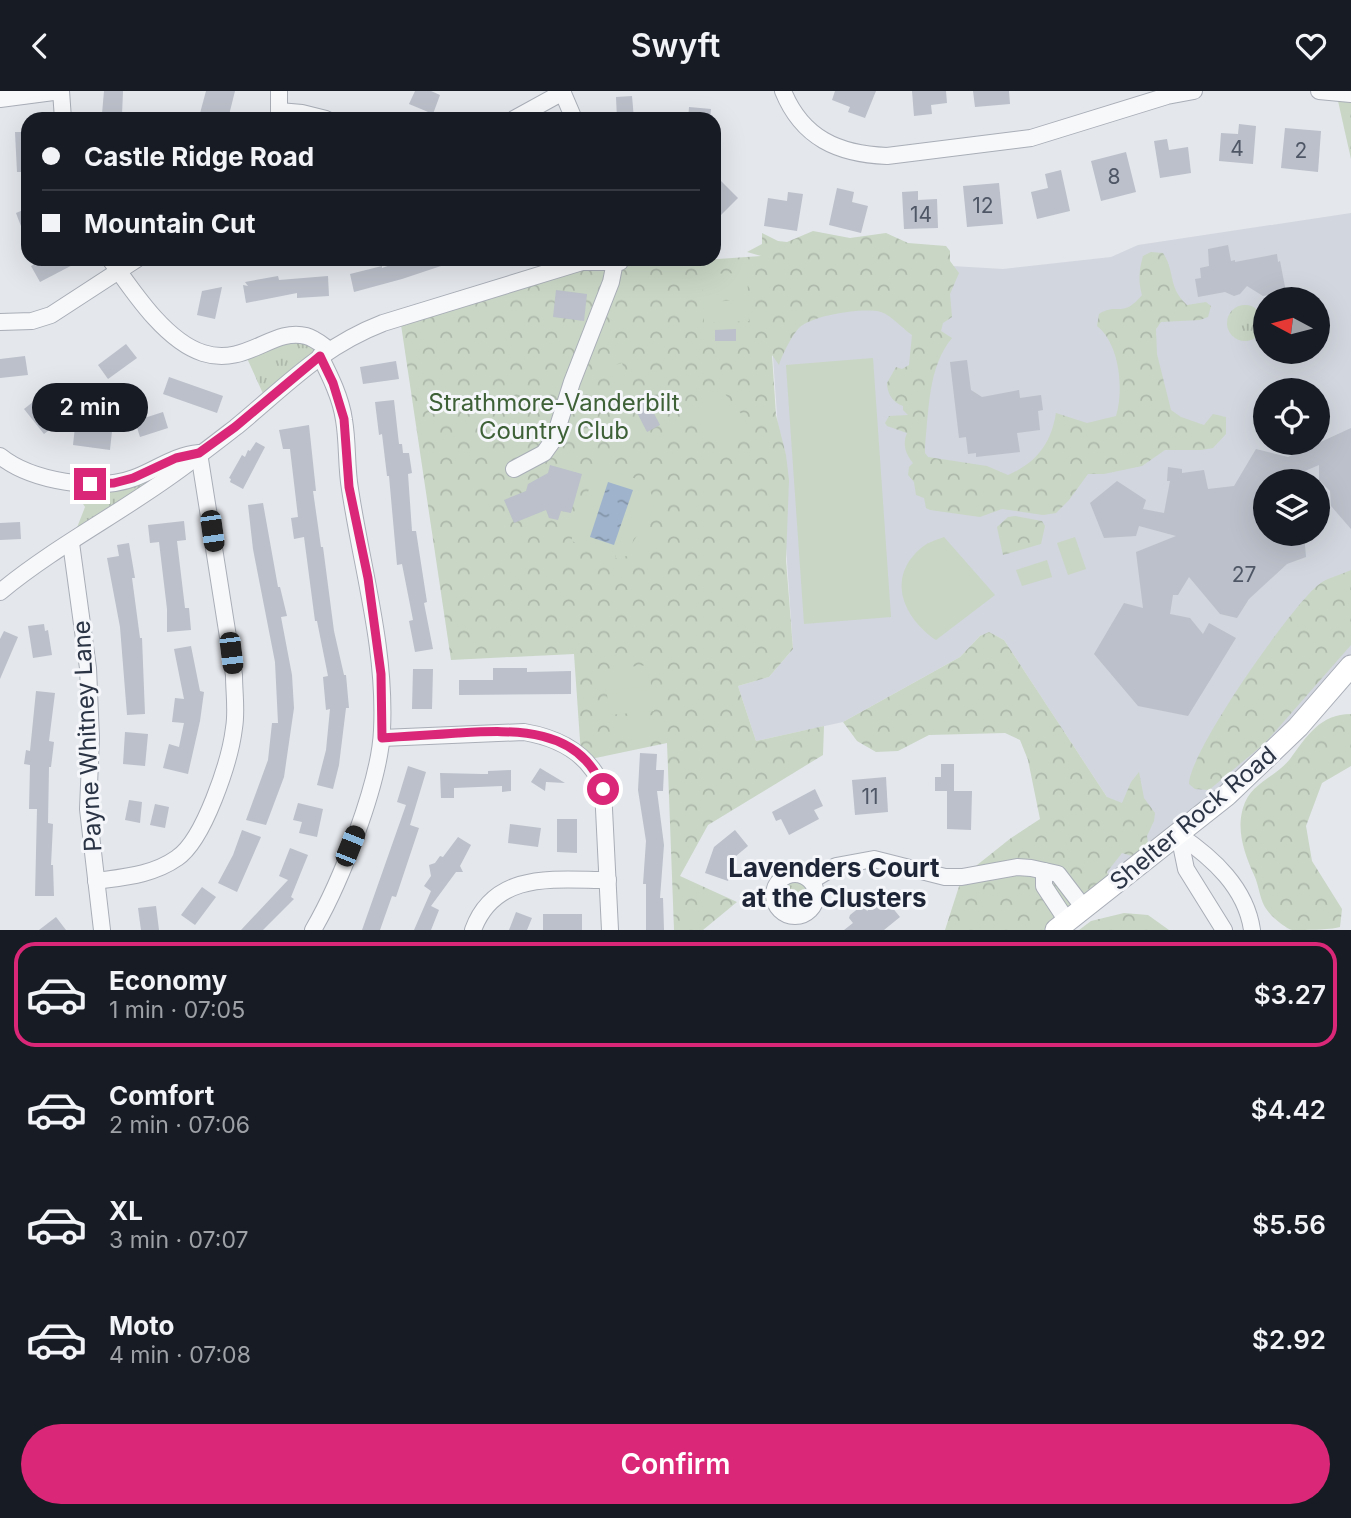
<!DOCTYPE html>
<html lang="en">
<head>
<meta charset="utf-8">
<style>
	:root { --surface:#171b24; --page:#242831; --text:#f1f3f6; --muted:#9ea1a6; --line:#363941; --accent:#db2777 }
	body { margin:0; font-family:Inter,sans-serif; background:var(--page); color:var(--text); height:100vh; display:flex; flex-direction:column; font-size:26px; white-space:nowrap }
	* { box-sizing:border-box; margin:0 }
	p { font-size:23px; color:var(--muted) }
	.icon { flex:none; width:38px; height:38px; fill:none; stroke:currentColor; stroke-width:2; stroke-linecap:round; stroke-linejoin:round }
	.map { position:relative; height:839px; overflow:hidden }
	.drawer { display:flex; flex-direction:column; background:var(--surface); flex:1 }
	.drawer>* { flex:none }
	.banner { position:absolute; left:21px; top:21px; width:700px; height:154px; border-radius:21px; box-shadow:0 7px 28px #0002; display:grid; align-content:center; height:154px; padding:0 21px; background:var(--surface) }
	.needle { width:46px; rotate:277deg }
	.controls { position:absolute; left:1253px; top:196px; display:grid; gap:14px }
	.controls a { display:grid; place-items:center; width:77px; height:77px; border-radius:50%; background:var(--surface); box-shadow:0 7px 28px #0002; font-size:35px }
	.end { position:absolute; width:32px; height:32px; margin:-16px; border:9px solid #db2777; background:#fff; box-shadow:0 0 0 4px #fff }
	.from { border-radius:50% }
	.bubble { position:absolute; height:49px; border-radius:24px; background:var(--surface); box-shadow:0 7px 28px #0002; font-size:23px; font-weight:600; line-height:49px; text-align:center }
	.car { position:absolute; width:21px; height:42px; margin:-21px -10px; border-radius:9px; box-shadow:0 0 5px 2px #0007; background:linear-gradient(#222 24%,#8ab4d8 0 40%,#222 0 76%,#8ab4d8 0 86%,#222 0) }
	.banner b { display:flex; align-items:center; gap:24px; height:66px; font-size:26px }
	.banner b+b { border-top:2px solid var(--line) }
	.banner i { width:18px; height:18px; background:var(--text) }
	ul { padding:12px 0 0; list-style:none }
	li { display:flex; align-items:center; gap:21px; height:105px; margin:0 14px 10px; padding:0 7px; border:4px solid transparent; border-radius:21px }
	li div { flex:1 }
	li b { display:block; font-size:26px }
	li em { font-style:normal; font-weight:600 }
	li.current { border-color:var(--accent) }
	li>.icon { width:63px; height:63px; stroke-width:1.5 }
	.cta { display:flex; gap:14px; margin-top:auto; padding:14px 21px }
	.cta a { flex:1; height:80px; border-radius:42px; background:var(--accent); color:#fff; font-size:28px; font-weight:600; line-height:80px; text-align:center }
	header { display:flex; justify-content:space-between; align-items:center; height:91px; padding:0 21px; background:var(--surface); font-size:32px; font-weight:600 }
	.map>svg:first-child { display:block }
	.built { fill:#d2d6de; fill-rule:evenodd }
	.grass { fill:url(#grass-tufts) }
	.forest { fill:url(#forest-crowns) }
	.garden { fill:#c9d6c5 }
	.water { fill:url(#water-ripples) }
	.building { fill:#bbc0ca }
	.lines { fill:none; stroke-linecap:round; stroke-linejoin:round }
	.street-casing { stroke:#a9aeb7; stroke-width:18 }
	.secondary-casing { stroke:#a9aeb7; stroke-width:23 }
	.street { stroke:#f7f8fa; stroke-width:16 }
	.secondary { stroke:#fff; stroke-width:21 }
	.route { stroke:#db2777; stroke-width:9 }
	.labels { text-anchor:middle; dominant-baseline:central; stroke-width:6; stroke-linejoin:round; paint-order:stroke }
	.number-label { font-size:21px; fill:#4f5766 }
	.park-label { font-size:24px; fill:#3f6138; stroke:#f4f6f9 }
	.street-label { font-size:24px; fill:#2b3445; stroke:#f4f6f9 }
	.neighbourhood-label { font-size:26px; font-weight:bold; fill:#1d2536; stroke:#f4f6f9 }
</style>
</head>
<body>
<header><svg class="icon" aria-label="back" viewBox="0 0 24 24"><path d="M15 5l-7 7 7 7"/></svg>Swyft<svg class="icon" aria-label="heart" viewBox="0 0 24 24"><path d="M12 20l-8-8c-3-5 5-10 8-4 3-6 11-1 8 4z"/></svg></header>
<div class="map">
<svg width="1351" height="839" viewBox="0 0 1351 839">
	<defs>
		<pattern id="grass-tufts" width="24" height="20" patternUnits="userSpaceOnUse" patternTransform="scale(1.75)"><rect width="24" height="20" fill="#c9d6c5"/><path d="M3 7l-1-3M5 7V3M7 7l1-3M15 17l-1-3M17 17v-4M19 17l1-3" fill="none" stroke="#adb8ab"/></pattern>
		<pattern id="forest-crowns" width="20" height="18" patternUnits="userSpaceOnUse" patternTransform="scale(1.75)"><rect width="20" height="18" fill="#c9d6c5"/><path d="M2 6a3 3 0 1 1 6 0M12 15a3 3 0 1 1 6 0" fill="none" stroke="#adb8ab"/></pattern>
		<pattern id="water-ripples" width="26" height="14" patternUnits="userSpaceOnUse" patternTransform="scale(1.75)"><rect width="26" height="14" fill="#9fb4cc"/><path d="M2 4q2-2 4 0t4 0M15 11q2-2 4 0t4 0" fill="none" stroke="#8293a7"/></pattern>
	</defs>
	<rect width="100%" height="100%" fill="#e4e7ec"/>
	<path class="built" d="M1351 122V575L1114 795 1083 729 1107 706 1004 549 989 541 980 545 960 566 843 631 756 650 738 595 769 586 793 558 766 164 1003 178 1111 166 1138 154ZM1265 208H1318V261H1265ZM1265 299H1318V352H1265ZM1265 390H1318V443H1265Z"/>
	<g class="grass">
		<circle cx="1245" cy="232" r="18"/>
		<path d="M297 246 325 259 265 307 246 265Z"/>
		<path d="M188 363 71 452 85 416 68 390 90 393Z"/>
		<circle cx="795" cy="804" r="21"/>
	</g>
	<g class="forest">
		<path d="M1336 1 1351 3V68Z"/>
		<path d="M813 140 850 147 886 142 908 152 946 155 950 160V170L959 182 950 203 952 226 943 232 941 240 952 247C928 276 929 318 925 355V362L928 366 987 375 1008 384C1036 372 1051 353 1056 322L1087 332 1116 325C1124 299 1120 253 1097 235L1099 223C1118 211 1122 228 1142 204 1138 190 1139 179 1143 165L1151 161 1163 162C1176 182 1167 195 1187 214L1206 211 1211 215 1208 226 1200 229 1161 231 1156 238 1157 263 1171 319 1181 326 1204 334 1213 323 1226 326V343L1213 357 1201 359H1165L1142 375 1104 383H1088L1069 409 1056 422 1043 424 1002 418 980 426 930 419 926 417 924 407 916 404 914 391 908 384 909 376 913 372C906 363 902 354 907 342L887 335 885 332 889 325 908 324 903 319V315C893 312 887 302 887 292L896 276 902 278 909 274 912 244C902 237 892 225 881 221 864 216 814 224 800 236 793 242 782 264 779 274L772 264 776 324 786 364 789 389 786 469 793 558 769 586 738 595 756 650 824 635 823 664 708 734 680 785 737 811 703 839H674L667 652 586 669 581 664 574 563 451 569 400 227 582 171 660 172 761 165 747 161 762 153V142L778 150 787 151Z"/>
		<path d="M1015 425 1042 430 1045 435 1041 453 1003 464 997 436 1008 426Z"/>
		<path d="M1351 479V554L1265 652 1209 699 1195 698 1189 693C1190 659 1289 519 1317 495 1325 487 1341 484 1351 479Z"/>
		<path d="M989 541 1004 549 1107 706 1122 712 1131 691 1139 681 1144 707 1155 722 1154 730 1147 745 1149 758 1132 765 1122 762 1107 781 1114 795 1056 839H945L962 786 1011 747 1040 728 1028 669 1020 649 1005 642 929 644 898 660 876 661 857 650 843 631 960 566 980 545Z"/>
		<path d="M1351 623V675L1322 692 1306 735 1312 770 1342 818 1340 836C1330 839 1302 839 1292 839 1285 837 1271 825 1267 819 1260 811 1259 794 1254 784 1245 764 1236 740 1243 717 1250 692 1275 687 1290 668 1307 645 1320 623 1351 623Z"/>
		<path d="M1124 822 1148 824 1169 839H1079L1091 830Z"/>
	</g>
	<g class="garden">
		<path d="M747 182 748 202 703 204V183Z"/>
		<path d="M748 209 749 230 704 232 703 211Z"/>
		<path d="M873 267 891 526 804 533 786 274Z"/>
		<path d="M622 272 632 306 616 311 606 277Z"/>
		<path d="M721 298 751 335 726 356 696 318Z"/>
		<path d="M597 375 646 391 655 411 646 437 632 433 623 460 630 459C633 449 637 441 649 441L658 448 655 460 641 466 622 465 620 468 615 467 616 464 571 450Z"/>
		<path d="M944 446 995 504 936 549C904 527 886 488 920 458 926 452 936 449 944 446Z"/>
		<path d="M1075 446 1086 478 1068 484 1057 452Z"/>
		<path d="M1047 469 1052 486 1022 495 1016 479Z"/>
		<path d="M649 574 651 595 607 599 604 578Z"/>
		<path d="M652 599 654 620 609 624 607 603Z"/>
		<path d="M654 624 656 645 611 650 609 629Z"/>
	</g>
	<path class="water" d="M608 391 633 399 614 454 590 446Z"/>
	<g class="building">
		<path d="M104 0H123L122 24 102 23Z"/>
		<path d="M206 0H235L228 28 199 26Z"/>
		<path d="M415 0H431L440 4 433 23 409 13Z"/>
		<path d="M835 0H876L865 27 848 21 850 16 832 9Z"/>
		<path d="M912 0H946L947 12 931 14 932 23 914 25Z"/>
		<path d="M973 0H1009L1010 13 975 16Z"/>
		<path d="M632 5 634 28H617L616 6Z"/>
		<path d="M689 16 711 18 710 28H688Z"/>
		<path d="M1239 33 1256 35 1253 73 1219 70 1221 42 1238 43Z"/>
		<path d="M1285 37 1321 40 1318 81 1281 77Z"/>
		<path d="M15 41H28V81H17Z"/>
		<path d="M1167 48 1169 59 1188 56 1191 82 1160 87 1154 50Z"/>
		<path d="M1126 61 1136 101 1101 110 1091 70Z"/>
		<path d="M1061 79 1070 120 1037 128 1031 101 1048 97 1045 83Z"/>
		<path d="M714 83 738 107 714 131Z"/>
		<path d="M999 92 1003 133 967 136 963 95Z"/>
		<path d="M837 97 854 101 852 111 868 115 861 142 829 134Z"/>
		<path d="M918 100V109L937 108 938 137 904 138 902 101Z"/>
		<path d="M788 101 803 103 797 140 764 135 768 107 787 110Z"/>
		<path d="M28 117V151H27L16 122Z"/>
		<path d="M1228 154 1231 170 1235 169V171L1277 163 1278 171 1280 170 1286 201 1263 205 1247 195 1240 203 1234 205 1225 201 1198 206 1195 188 1201 187 1200 177 1209 175 1208 158Z"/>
		<path d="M45 168H84L40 191 31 175Z"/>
		<path d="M407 168H452L453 171 402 188 354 201 350 183 382 175V177Z"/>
		<path d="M278 185 279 189 328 185 329 205 297 207V202L246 212 243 194 248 195 245 191Z"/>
		<path d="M222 196 215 228 197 224 202 200Z"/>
		<path d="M556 199 587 203 584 230 553 226Z"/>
		<path d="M736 238V250H715V239Z"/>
		<path d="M126 253 137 267 108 288 98 274Z"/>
		<path d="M25 265 28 284 0 287V268Z"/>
		<path d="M967 269 971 299 982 306 1019 299 1020 307 1041 304 1043 319 1038 320 1040 339 1017 342 1020 361 976 366V362L968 363 966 346 959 347 950 271Z"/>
		<path d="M396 270 399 288 363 293 360 276Z"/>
		<path d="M169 286 223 305 217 322 163 303Z"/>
		<path d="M644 303 660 334 647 341 631 310Z"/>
		<path d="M38 307 58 332 44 343 24 318Z"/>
		<path d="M394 309 399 353H402L403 362H409L412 382 408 383 412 440H416L427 511 424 512 433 558 415 561 409 530 413 529 402 473 397 474 389 385H387L382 343 379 344 375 311Z"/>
		<path d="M163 321 168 337 140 346 135 330Z"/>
		<path d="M309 334 316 400H313L321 456H323L334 540 344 584H346L349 617H346L339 674 333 698 317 694 326 659 330 618 326 619 323 586 328 585 317 530H315L304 446 294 448 291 427 298 426 290 358H283L279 339Z"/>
		<path d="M75 336 112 340 110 359 73 354Z"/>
		<path d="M1351 337V438L1331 415 1330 400 1319 389V374L1291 386 1292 390H1265V443H1304L1306 466 1287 473 1249 508 1237 527 1220 523 1189 486 1178 504H1173L1170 523 1190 527 1203 543 1209 532 1236 547 1188 625 1138 615 1094 563 1124 512 1143 517 1136 461 1176 445 1139 435 1136 445 1104 447 1090 412 1117 390 1146 409 1143 418 1164 422 1170 390H1167L1168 376 1182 378V382L1204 379 1208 398 1234 395 1256 358 1288 366Z"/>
		<path d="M256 351 265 356 243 398 230 391 231 388 229 387 242 364 245 366 248 359 250 360Z"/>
		<path d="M550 374 582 383 571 422 561 420 558 429 549 427 546 419 514 432 504 409 526 400 528 393 548 382Z"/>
		<path d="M263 412 278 496H280L287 525 281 526 292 584 294 617 284 686 266 734 246 729 268 669 272 632H278L275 571 253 458 248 414Z"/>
		<path d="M184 430 186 449 177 450 185 517H189L191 539 167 541V518L159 451 150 452 148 434Z"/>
		<path d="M20 431 21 448 0 449V432Z"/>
		<path d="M129 452 135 487H132L140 547H142L145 623 127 624 120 536 107 467 119 465 117 454Z"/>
		<path d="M44 533 45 540 48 539 52 564 33 567 28 535Z"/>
		<path d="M4 540 18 546 0 588V548Z"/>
		<path d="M191 555 200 600 204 601 200 630 188 683 163 677 169 653 179 656 184 632 172 631 175 607 184 608 174 558Z"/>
		<path d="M493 577H527V581L571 580V603L459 604V589H493Z"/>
		<path d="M413 578H433L432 618H412Z"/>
		<path d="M36 600 55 602 49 650 54 651 51 676H49L48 732 53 733 51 774H53L54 805H35L37 718H29L30 674 24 673 26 659 30 660Z"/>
		<path d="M125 641 148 643 145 675 123 673Z"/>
		<path d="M640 662 657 663 656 679H664L663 700H657L664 754 660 807H663L664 839H646V793H643L646 750 638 699Z"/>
		<path d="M941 673H954V700H972L971 739 947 738V700H935V686H941Z"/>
		<path d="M408 675 426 681 410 734 419 737 396 806 392 805 380 839H362L406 714 397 711Z"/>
		<path d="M540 677 565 692 546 691 545 700 531 691Z"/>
		<path d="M511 679V700L502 701V695L454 697V707H441L440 682 482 683H488V680Z"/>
		<path d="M886 686 888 721 855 724 852 689Z"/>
		<path d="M815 698 823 715 814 719 819 728 789 744 781 728 776 730 772 721Z"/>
		<path d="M129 709 142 711 140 732 125 729Z"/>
		<path d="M298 712 323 718 317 746 299 742 302 731 293 729Z"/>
		<path d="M155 713 169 716 165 737 150 734Z"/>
		<path d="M557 728H577V762L557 761Z"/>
		<path d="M510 733 541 737 538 756 508 752Z"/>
		<path d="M242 739 261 746 237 801 218 792 233 764Z"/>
		<path d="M735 739 748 755 736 765 728 790 705 782 714 756Z"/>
		<path d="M458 746 471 754 460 775 463 781H456L431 815 439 819 431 839H414L431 800 424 795 431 785 429 774 435 772 440 765 443 766Z"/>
		<path d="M290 757 308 764 291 806 294 808 263 839H241L288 789 279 785Z"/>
		<path d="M202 796 216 806 195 834 181 824Z"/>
		<path d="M875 813 881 814 886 819 891 815 900 826 884 839H844L853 832 849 827 850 824 860 816 864 815 867 820Z"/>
		<path d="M156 815 159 839H141L138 817Z"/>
		<path d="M516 821 532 827 527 839H509Z"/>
		<rect x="543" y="823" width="39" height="16"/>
		<path d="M56 826 66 839H39Z"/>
	</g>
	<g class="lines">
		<defs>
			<g id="street">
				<path d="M61 0 63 28"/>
				<path d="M562 0 574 28"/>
				<path d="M783 0C802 47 838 63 887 65L1031 47 1167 5 1194 0"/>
				<path d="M1319 0 1351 3"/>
				<path d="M0 8 61 0"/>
				<path d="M279 20 302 22 326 28"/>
				<path d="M279 28V0"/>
				<path d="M514 28 563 1"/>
				<path d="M110 168C132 199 165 250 203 262 246 276 273 236 306 245 314 247 321 253 328 258"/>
				<path d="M0 231 32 230 51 224 137 168"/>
				<path d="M0 365C31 390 97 401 134 387 156 379 174 364 199 362L234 584C234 602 237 620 234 637 230 670 204 749 177 767 153 784 124 786 96 790"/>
				<path d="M514 378 544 362 554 348 572 291 611 191 615 171"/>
				<path d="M71 452 88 577 91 647 88 718 102 839"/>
				<path d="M0 501C52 458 113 426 168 387 191 371 214 353 236 336 286 295 321 256 383 232L582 171H620"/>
				<path d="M382 647 524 641C559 647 590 663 603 698L610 839"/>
				<path d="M1179 744C1213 767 1246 797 1252 839"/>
				<path d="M1179 744 1186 778 1224 839"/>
				<path d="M1044 780V795L1067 830"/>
				<circle cx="795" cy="804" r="21"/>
				<path d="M811 790 836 775 874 768 945 786H962L1017 776 1031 777 1058 783 1084 817"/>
				<path d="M313 839C340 793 380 692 382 639 386 557 362 478 350 398 346 375 348 352 344 329 341 307 330 285 320 265"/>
				<path d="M473 839C495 779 556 789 608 789"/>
			</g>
			<path id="secondary" d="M1056 839 1227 704 1298 636 1351 575"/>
		</defs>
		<use href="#street" class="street-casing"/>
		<use href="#secondary" class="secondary-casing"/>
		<use href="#street" class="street"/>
		<use href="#secondary" class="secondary"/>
	</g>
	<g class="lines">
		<path class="route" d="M90 393 114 392 133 387 176 367 199 362 235 336 320 265 333 292 344 328 349 396 368 487 381 583 382 647C407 645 433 644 458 642 513 639 580 635 603 698"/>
	</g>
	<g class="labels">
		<g class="number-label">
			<text x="1237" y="57">4</text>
			<text x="1301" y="59">2</text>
			<text x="1114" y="85">8</text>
			<text x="983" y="114">12</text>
			<text x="921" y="123">14</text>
			<text x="1244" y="483">27</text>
			<text x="870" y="705">11</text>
		</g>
		<g class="park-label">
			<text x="554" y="311">Strathmore-Vanderbilt<tspan x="554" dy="28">Country Club</tspan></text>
		</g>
		<g class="street-label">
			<text transform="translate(87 645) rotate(-93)">Payne Whitney Lane</text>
			<text transform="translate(1193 727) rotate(-40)">Shelter Rock Road</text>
		</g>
		<g class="neighbourhood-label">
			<text x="834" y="776">Lavenders Court<tspan x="834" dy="30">at the Clusters</tspan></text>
		</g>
	</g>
</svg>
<div class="controls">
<a><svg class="needle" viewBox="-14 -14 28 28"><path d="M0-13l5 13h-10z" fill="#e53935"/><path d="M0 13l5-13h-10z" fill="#9ea1a6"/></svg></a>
<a><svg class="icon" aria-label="locate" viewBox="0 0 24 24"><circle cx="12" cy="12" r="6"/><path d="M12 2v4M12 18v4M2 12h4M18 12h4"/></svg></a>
<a><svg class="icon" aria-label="layers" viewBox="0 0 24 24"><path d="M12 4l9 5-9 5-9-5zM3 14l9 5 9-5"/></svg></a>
</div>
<i class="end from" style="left:603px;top:698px"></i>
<i class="end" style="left:90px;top:393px"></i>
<div class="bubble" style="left:32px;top:292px;width:116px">2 min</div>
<i class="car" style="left:212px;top:440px;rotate:172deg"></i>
<i class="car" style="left:231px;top:562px;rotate:173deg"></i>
<i class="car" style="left:350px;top:755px;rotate:22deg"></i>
<div class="banner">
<b><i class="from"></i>Castle Ridge Road</b>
<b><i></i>Mountain Cut</b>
</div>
</div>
<section class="drawer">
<ul>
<li class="current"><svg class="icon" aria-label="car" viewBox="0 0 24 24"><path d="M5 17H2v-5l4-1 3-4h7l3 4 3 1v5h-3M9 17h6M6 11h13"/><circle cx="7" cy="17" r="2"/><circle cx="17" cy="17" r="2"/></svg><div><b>Economy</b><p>1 min · 07:05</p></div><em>$3.27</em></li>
<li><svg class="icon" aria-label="car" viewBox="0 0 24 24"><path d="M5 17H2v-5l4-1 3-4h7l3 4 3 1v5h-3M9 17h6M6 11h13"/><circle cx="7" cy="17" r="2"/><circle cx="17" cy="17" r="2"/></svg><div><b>Comfort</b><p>2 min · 07:06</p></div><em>$4.42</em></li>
<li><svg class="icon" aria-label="car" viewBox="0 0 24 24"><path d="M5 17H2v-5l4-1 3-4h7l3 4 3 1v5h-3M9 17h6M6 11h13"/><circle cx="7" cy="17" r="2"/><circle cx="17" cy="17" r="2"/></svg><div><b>XL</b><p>3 min · 07:07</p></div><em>$5.56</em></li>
<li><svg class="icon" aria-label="car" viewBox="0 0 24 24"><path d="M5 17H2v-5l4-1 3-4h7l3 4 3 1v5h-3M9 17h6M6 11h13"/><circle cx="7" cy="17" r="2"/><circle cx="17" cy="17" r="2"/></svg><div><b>Moto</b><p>4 min · 07:08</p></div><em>$2.92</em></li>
</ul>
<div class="cta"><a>Confirm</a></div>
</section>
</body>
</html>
